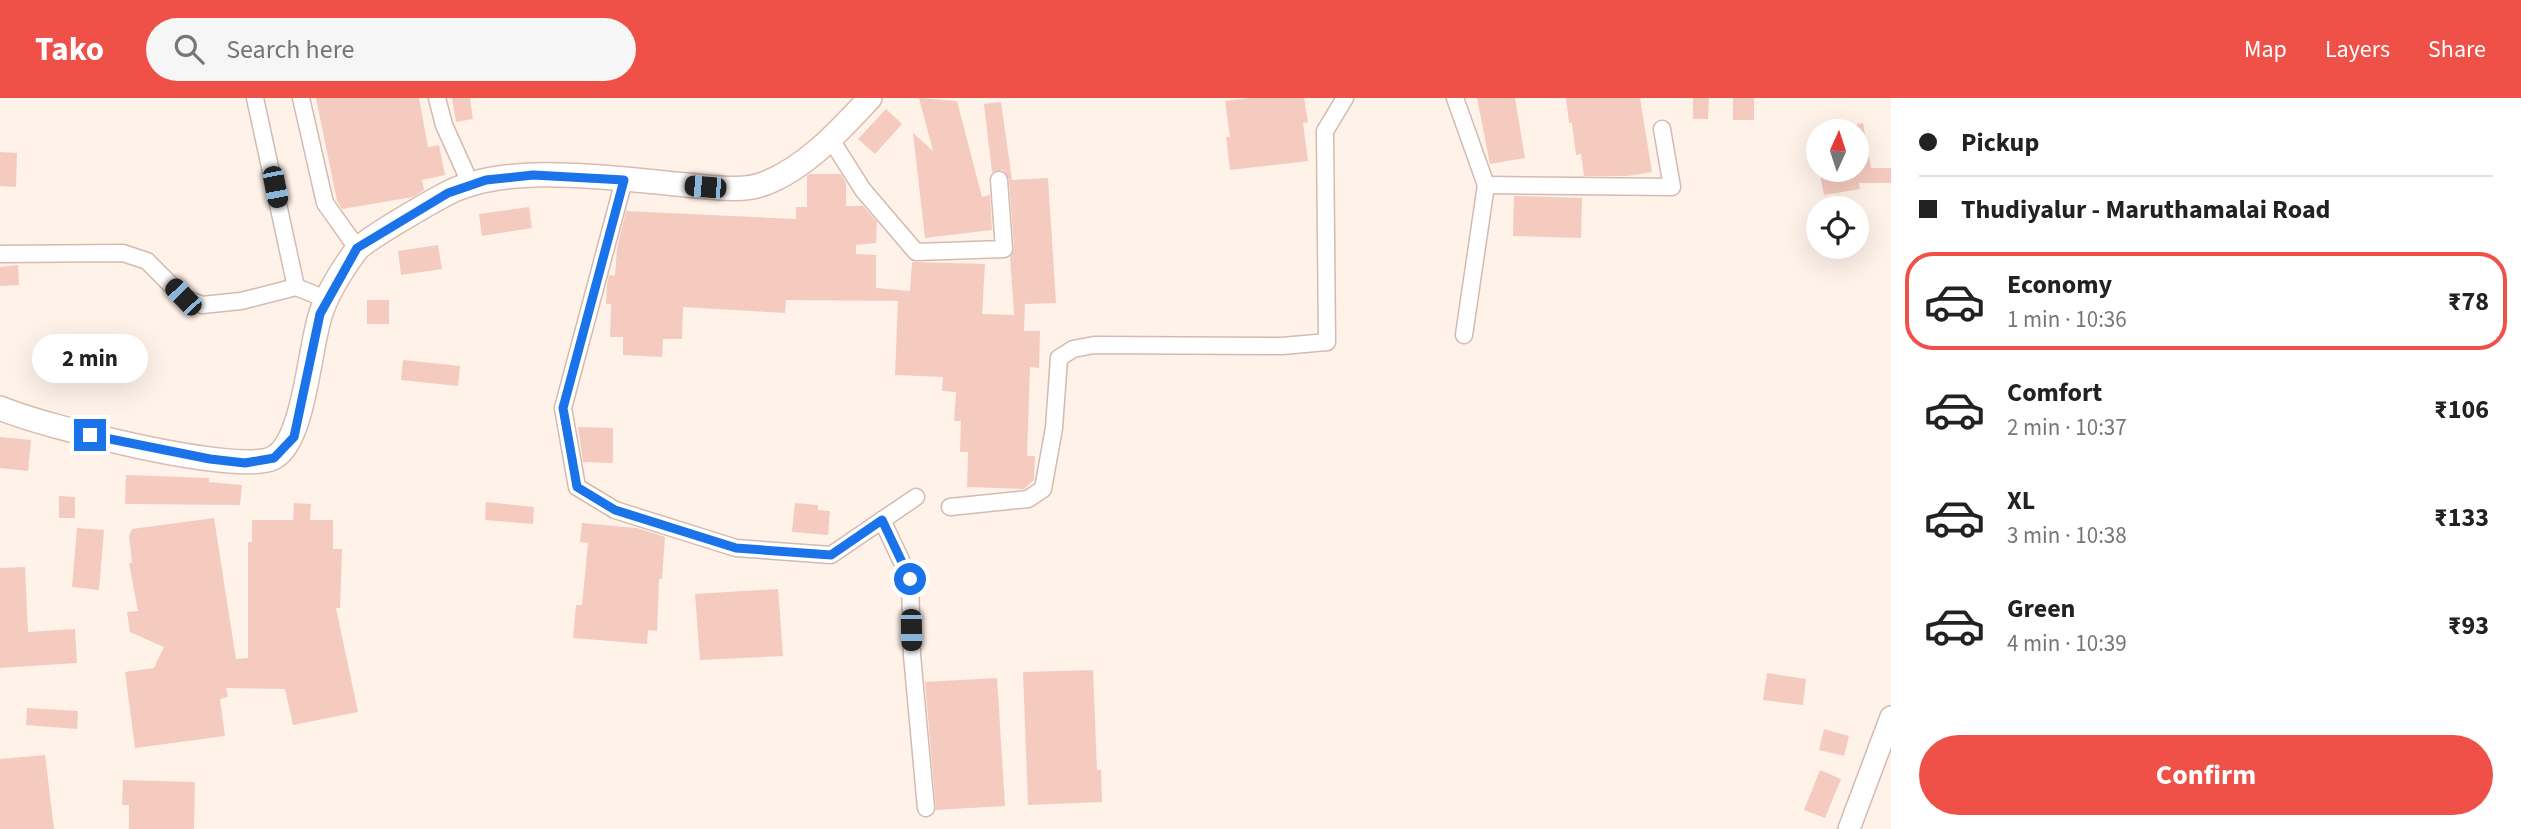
<!DOCTYPE html>
<html lang="en">
<head>
<meta charset="utf-8">
<style>
	:root { --surface:#fff; --page:#f6f6f6; --text:#222; --muted:#767676; --line:#e0e0e0; --accent:#ef5047 }
	body { margin:0; font-family:"Source Sans 3",sans-serif; background:var(--page); color:var(--text); height:100vh; display:flex; flex-direction:column; font-size:26px; white-space:nowrap }
	* { box-sizing:border-box; margin:0 }
	p { font-size:23px; color:var(--muted) }
	.icon { flex:none; width:38px; height:38px; fill:none; stroke:currentColor; stroke-width:2; stroke-linecap:round; stroke-linejoin:round }
	.map { position:relative; flex:1; overflow:hidden }
	.details { display:flex; flex-direction:column; background:var(--surface); width:630px }
	.details>* { flex:none }
	.hud { display:grid; align-content:center; height:154px; padding:0 28px; background:var(--surface) }
	.needle { width:46px; rotate:3deg }
	.controls { position:absolute; left:1806px; top:21px; display:grid; gap:14px }
	.controls a { display:grid; place-items:center; width:63px; height:63px; border-radius:50%; background:var(--surface); box-shadow:0 7px 28px #0002; font-size:35px }
	.end { position:absolute; width:32px; height:32px; margin:-16px; border:9px solid #1a73e8; background:#fff; box-shadow:0 0 0 4px #fff }
	.from { border-radius:50% }
	.bubble { position:absolute; height:49px; border-radius:24px; background:var(--surface); box-shadow:0 7px 28px #0002; font-size:23px; font-weight:700; line-height:49px; text-align:center }
	.car { position:absolute; width:21px; height:42px; margin:-21px -10px; border-radius:9px; box-shadow:0 0 5px 2px #0007; background:linear-gradient(#222 24%,#8ab4d8 0 40%,#222 0 76%,#8ab4d8 0 86%,#222 0) }
	.hud b { display:flex; align-items:center; gap:24px; height:66px; font-size:26px }
	.hud b+b { border-top:2px solid var(--line) }
	.hud i { width:18px; height:18px; background:var(--text) }
	ul { padding:0; list-style:none }
	li { display:flex; align-items:center; gap:21px; height:98px; margin:0 14px 10px; padding:0 14px; border:4px solid transparent; border-radius:28px }
	li div { flex:1 }
	li b { display:block; font-size:26px }
	li em { font-style:normal; font-weight:700 }
	li.selected { border-color:var(--accent) }
	li>.icon { width:63px; height:63px; stroke-width:1.5 }
	.cta { display:flex; gap:14px; margin-top:auto; padding:14px 28px }
	.cta a { flex:1; height:80px; border-radius:42px; background:var(--accent); color:#fff; font-size:28px; font-weight:700; line-height:80px; text-align:center }
	header { display:flex; align-items:center; gap:42px; box-sizing:border-box; height:98px; padding:0 35px; background:var(--accent); color:#fff }
	header strong { font-size:33px }
	nav { display:flex; gap:38px; margin-inline-start:auto; font-size:24px }
	.search { width:490px; height:63px; background:var(--page); display:flex; align-items:center; gap:18px; box-sizing:border-box; padding:0 24px; border-radius:38px; color:var(--muted); font-size:26px }
	main { display:flex; flex:1; min-height:0 }
	.map>svg:first-child { display:block }
	.building { fill:#f5cbbf }
	.lines { fill:none; stroke-linecap:round; stroke-linejoin:round }
	.minor-casing { stroke:#d4bab0; stroke-width:19 }
	.tertiary-casing { stroke:#d4bab0; stroke-width:24 }
	.secondary-casing { stroke:#dabbaf; stroke-width:26 }
	.minor { stroke:#fff; stroke-width:16 }
	.tertiary { stroke:#fff; stroke-width:21 }
	.secondary { stroke:#fff; stroke-width:23 }
	.route { stroke:#1a73e8; stroke-width:9 }
</style>
</head>
<body>
<header>
<strong>Tako</strong>
<div class="search"><svg class="icon" aria-label="search" viewBox="0 0 24 24"><circle cx="10" cy="10" r="6"/><path d="M15 15l6 6"/></svg>Search here</div>
<nav><a>Map</a><a>Layers</a><a>Share</a></nav>
</header>
<main>
<div class="map">
<svg width="1891" height="731" viewBox="0 0 1891 731">
	<rect width="100%" height="100%" fill="#fef2e9"/>
	<g class="building">
		<path d="M316 0H419L428 49 439 47 445 77 422 82 424 92 413 99 342 111 337 103Z"/>
		<path d="M452 0H470L473 21 456 24Z"/>
		<path d="M919 0 957 3 982 99 990 97 992 132 925 140 913 35 933 53Z"/>
		<path d="M1250 0H1304L1308 24 1303 25 1308 63 1230 72 1226 39H1230L1225 3Z"/>
		<path d="M1477 0H1515L1525 60 1490 66Z"/>
		<path d="M1566 0H1640L1652 74 1628 78H1584L1581 56 1576 57 1572 25H1569Z"/>
		<path d="M1693 0H1709L1708 21H1693Z"/>
		<rect x="1733" y="0" width="21" height="22"/>
		<path d="M1001 4 1012 82 1048 80 1056 205 1025 206 1024 233H1040L1039 270 1030 269 1029 300 1027 358H1035L1034 382 1024 391 967 389 968 354H960L961 323H954L956 294 942 293 943 279 895 277 898 203 786 202 785 215 683 209 682 241H663L662 259 623 257V239H610L611 206H606L607 187 609 177 615 178 617 150 626 113 796 121V109H807V78L810 76H841L846 85V108H863L877 124 876 145 856 147V156L876 157V190L910 193 912 164 985 166 982 216 1014 217 1010 159 1014 150 1009 81 1003 72 992 74 984 6Z"/>
		<path d="M886 11 902 26 875 56 858 41Z"/>
		<path d="M1863 25 1871 70H1891V85H1859L1860 91 1824 97 1819 72H1857V26Z"/>
		<path d="M0 54 17 55 16 89 0 88Z"/>
		<path d="M1514 98 1582 100 1581 140 1513 138Z"/>
		<path d="M529 109 532 130 482 138 479 116Z"/>
		<path d="M438 147 442 171 401 177 398 153Z"/>
		<path d="M18 167 19 187 0 188V169Z"/>
		<rect x="367" y="202" width="22" height="24"/>
		<path d="M403 262 460 268 458 288 401 282Z"/>
		<path d="M578 329 613 330V365L583 364Z"/>
		<path d="M0 339 31 342 28 373 0 370Z"/>
		<path d="M126 377 209 380V384L242 387 240 407 125 406Z"/>
		<path d="M59 398 75 399V420H59Z"/>
		<path d="M486 404 534 409 533 426 485 422Z"/>
		<path d="M294 405 311 406 310 422H333V451H342L340 510H336L358 614 293 627 285 591 226 590 228 599 220 601 225 638 135 650 125 574 154 570 164 549 130 534 127 514 138 513 129 465H132L129 438 132 431 214 420 236 561 248 560V444H252V422H293Z"/>
		<path d="M795 405 818 407V412L830 413 828 437 792 434Z"/>
		<path d="M582 425 637 430 665 439 662 481H659L657 533 648 532 647 546 573 540 576 507H582L588 445 580 444Z"/>
		<path d="M77 430 104 432 99 492 72 489Z"/>
		<path d="M25 469 28 534 75 531 77 565 0 570V470Z"/>
		<path d="M778 491 783 558 700 562 695 496Z"/>
		<path d="M1093 572 1097 672H1101L1102 704 1028 707 1023 574Z"/>
		<path d="M1767 575 1806 581 1803 607 1763 602Z"/>
		<path d="M997 580 1005 708 936 712 925 584Z"/>
		<path d="M27 610 78 613 77 631 26 627Z"/>
		<path d="M1824 631 1849 638 1844 658 1819 652Z"/>
		<path d="M45 657 54 731H0V661Z"/>
		<path d="M1820 672 1841 681 1825 720 1804 712Z"/>
		<path d="M123 682 195 684 194 731H129V707H122Z"/>
	</g>
	<g class="lines">
		<defs>
			<g id="minor">
				<path d="M255 0 296 189"/>
				<path d="M301 0 325 105 357 150"/>
				<path d="M437 0 444 27 471 87"/>
				<path d="M1455 0 1486 87 1464 237"/>
				<path d="M830 40 863 92 916 154 1004 151 999 82"/>
				<path d="M624 82 563 310 577 389 615 412 736 450 831 457 916 399"/>
				<path d="M1486 87 1672 89 1662 31"/>
				<path d="M0 156 123 155 147 163 183 199 202 207 241 203 296 189 326 201"/>
				<path d="M950 409 1028 401 1043 391 1054 330 1059 260 1073 251 1094 247 1282 248 1327 244 1325 33 1345 0"/>
				<path d="M882 422 910 481 912 557 926 710"/>
			</g>
			<path id="tertiary" d="M1849 731 1891 619"/>
			<path id="secondary" d="M0 310C41 328 238 378 273 360 305 344 309 249 321 215 328 194 342 172 355 154 362 143 431 104 446 96 507 63 618 81 686 87 712 89 742 95 766 85 807 69 841 31 870 0"/>
		</defs>
		<use href="#minor" class="minor-casing"/>
		<use href="#tertiary" class="tertiary-casing"/>
		<use href="#secondary" class="secondary-casing"/>
		<use href="#minor" class="minor"/>
		<use href="#tertiary" class="tertiary"/>
		<use href="#secondary" class="secondary"/>
	</g>
	<g class="lines">
		<path class="route" d="M90 337 210 361 245 365 274 360 294 339 320 216 357 150 448 95 486 82 533 77 624 82 563 310 577 389 615 412 736 450 831 457 882 422 910 481"/>
	</g>
</svg>
<div class="controls">
<a><svg class="needle" viewBox="-14 -14 28 28"><path d="M0-13l5 13h-10z" fill="#e53935"/><path d="M0 13l5-13h-10z" fill="#767676"/></svg></a>
<a><svg class="icon" aria-label="locate" viewBox="0 0 24 24"><circle cx="12" cy="12" r="6"/><path d="M12 2v4M12 18v4M2 12h4M18 12h4"/></svg></a>
</div>
<i class="end from" style="left:910px;top:481px"></i>
<i class="end" style="left:90px;top:337px"></i>
<div class="bubble" style="left:32px;top:236px;width:116px">2 min</div>
<i class="car" style="left:275px;top:89px;rotate:169deg"></i>
<i class="car" style="left:705px;top:89px;rotate:275deg"></i>
<i class="car" style="left:183px;top:199px;rotate:316deg"></i>
<i class="car" style="left:911px;top:532px;rotate:179deg"></i>
</div>
<section class="details">
<div class="hud">
<b><i class="from"></i>Pickup</b>
<b><i></i>Thudiyalur - Maruthamalai Road</b>
</div>
<ul>
<li class="selected"><svg class="icon" aria-label="car" viewBox="0 0 24 24"><path d="M5 17H2v-5l4-1 3-4h7l3 4 3 1v5h-3M9 17h6M6 11h13"/><circle cx="7" cy="17" r="2"/><circle cx="17" cy="17" r="2"/></svg><div><b>Economy</b><p>1 min · 10:36</p></div><em>₹78</em></li>
<li><svg class="icon" aria-label="car" viewBox="0 0 24 24"><path d="M5 17H2v-5l4-1 3-4h7l3 4 3 1v5h-3M9 17h6M6 11h13"/><circle cx="7" cy="17" r="2"/><circle cx="17" cy="17" r="2"/></svg><div><b>Comfort</b><p>2 min · 10:37</p></div><em>₹106</em></li>
<li><svg class="icon" aria-label="car" viewBox="0 0 24 24"><path d="M5 17H2v-5l4-1 3-4h7l3 4 3 1v5h-3M9 17h6M6 11h13"/><circle cx="7" cy="17" r="2"/><circle cx="17" cy="17" r="2"/></svg><div><b>XL</b><p>3 min · 10:38</p></div><em>₹133</em></li>
<li><svg class="icon" aria-label="car" viewBox="0 0 24 24"><path d="M5 17H2v-5l4-1 3-4h7l3 4 3 1v5h-3M9 17h6M6 11h13"/><circle cx="7" cy="17" r="2"/><circle cx="17" cy="17" r="2"/></svg><div><b>Green</b><p>4 min · 10:39</p></div><em>₹93</em></li>
</ul>
<div class="cta"><a>Confirm</a></div>
</section>
</main>
</body>
</html>
